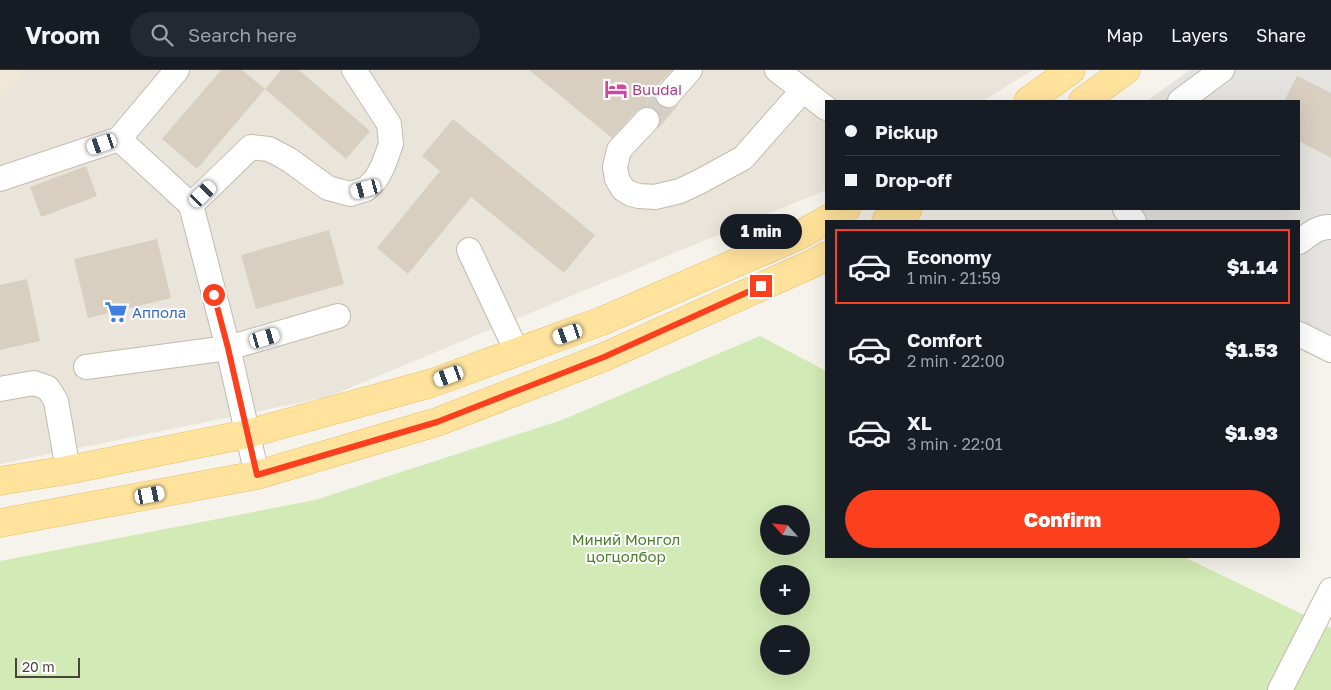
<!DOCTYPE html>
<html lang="en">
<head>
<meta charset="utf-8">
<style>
	:root { --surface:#171b24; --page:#242831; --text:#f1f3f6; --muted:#9ea1a6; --line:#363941; --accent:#fc3f1d }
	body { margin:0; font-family:"Golos Text",sans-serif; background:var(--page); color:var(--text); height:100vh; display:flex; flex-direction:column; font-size:19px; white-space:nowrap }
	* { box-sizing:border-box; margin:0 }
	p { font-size:16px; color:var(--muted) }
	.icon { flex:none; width:28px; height:28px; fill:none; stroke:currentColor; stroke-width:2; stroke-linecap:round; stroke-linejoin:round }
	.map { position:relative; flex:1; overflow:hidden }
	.drawer { position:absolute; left:825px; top:150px; width:475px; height:338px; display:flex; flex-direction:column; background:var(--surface); border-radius:0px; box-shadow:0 5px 20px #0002 }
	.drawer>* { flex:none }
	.hud { position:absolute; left:825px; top:30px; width:475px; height:110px; border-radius:0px; box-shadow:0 5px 20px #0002; display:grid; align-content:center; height:110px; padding:0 20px; background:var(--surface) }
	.needle { width:32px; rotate:297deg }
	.fabs { position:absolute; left:760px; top:435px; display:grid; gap:10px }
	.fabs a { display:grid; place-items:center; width:50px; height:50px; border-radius:50%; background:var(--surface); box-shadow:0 5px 20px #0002; font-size:25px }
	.scale { position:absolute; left:15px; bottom:12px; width:65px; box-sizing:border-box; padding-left:5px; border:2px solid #4b4439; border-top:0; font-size:14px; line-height:18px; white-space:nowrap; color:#4b4439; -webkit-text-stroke:4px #fff; paint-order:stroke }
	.end { position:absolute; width:22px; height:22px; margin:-11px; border:6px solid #fc3f1d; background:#fff; box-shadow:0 0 0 2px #fff }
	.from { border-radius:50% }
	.bubble { position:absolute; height:35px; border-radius:18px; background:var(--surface); box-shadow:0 5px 20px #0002; font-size:16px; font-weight:800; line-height:35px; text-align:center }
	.car { position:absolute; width:15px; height:30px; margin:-15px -8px; border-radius:6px; box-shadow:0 0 4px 1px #0007; background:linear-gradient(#fff 24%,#345 0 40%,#fff 0 76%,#345 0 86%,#fff 0) }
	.hud b { display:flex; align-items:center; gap:18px; height:48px; font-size:19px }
	.hud b+b { border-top:1px solid var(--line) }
	.hud i { width:12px; height:12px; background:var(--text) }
	ul { padding:9px 0 0; list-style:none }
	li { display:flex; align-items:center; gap:15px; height:75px; margin:0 10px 8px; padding:0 10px; border:2px solid transparent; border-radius:0px }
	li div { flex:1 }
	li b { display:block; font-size:19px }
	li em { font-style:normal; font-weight:800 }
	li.current { border-color:var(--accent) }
	li>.icon { width:45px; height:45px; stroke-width:1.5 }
	.primary-button { display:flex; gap:10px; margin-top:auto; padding:10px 20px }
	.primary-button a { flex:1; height:58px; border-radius:30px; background:var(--accent); color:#fff; font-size:20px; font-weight:800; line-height:58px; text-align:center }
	header { display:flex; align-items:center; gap:30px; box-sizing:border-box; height:70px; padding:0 25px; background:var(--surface); border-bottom:1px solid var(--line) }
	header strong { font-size:24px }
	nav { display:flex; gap:28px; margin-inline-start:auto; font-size:18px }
	.search { width:350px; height:45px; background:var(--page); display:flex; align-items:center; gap:12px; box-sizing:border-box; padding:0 18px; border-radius:28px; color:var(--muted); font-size:19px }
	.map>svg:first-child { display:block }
	.residential { fill:#eae5da }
	.education { fill:#efe8d6 }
	.green { fill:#d2eab5; fill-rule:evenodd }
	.parking { fill:#e5e3e0 }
	.building { fill:#d8cfc1 }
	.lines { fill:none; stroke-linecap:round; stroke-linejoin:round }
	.minor-tunnel { stroke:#d4d0c8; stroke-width:24; stroke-dasharray:24 12; stroke-linecap:butt }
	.minor-casing { stroke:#c2bbae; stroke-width:26 }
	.major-casing { stroke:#e6c16a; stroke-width:29 }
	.minor { stroke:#fff; stroke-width:24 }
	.major { stroke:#ffe39c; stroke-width:28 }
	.route { stroke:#fc3f1d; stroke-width:6 }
	.labels { text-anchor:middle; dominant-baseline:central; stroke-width:4; stroke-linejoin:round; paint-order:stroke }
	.hotel-label { font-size:15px; fill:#b23c85; stroke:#fff; text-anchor:start }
	.shop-label { font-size:15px; fill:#366cbe; stroke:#fff; text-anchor:start }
	.park-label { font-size:15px; fill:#4a7f2a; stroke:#fff }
</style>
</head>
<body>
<header>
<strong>Vroom</strong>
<div class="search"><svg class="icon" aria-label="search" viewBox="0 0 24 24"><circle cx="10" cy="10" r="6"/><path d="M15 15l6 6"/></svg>Search here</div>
<nav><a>Map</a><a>Layers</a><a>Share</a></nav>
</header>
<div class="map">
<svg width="1331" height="620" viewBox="0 0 1331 620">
	<rect width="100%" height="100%" fill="#f6f3ec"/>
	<path class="residential" d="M0 0H1033L983 31H826V120L328 327 0 394Z"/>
	<path class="education" d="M0 0H18L23 4 0 30Z"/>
	<path class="green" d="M760 266 826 301V486H1182L1331 558V620H0V491L315 430 562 350ZM769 444H801V476H769ZM769 504H801V536H769ZM769 564H801V596H769Z"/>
	<path class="parking" d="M1190 0H1331V288L1299 272V151H1120L1111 139H1299V31H1147Z"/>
	<g class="building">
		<path d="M221 0H242L265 19 197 99 162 69Z"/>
		<path d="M281 0H299L370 61 346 89 265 19Z"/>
		<path d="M529 0H672L657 16 655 22V29L659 35 665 38H672L679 34 658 59 660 53V46L657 40 651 37H643L637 41 612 68Z"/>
		<path d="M1297 6 1331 23V88L1299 71V31H1284Z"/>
		<path d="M453 49 595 165 564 203 471 127 408 204 377 178 440 101 422 86Z"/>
		<path d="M86 96 97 126 41 147 30 117Z"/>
		<path d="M329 160 344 214 256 239 241 185Z"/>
		<path d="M157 169 171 228 88 248 74 189Z"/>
		<path d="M27 209 40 271 0 280V215Z"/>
	</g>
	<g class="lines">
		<path class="minor-tunnel" d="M647 50 668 25"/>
		<defs>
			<g id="minor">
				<path d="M177 0 119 69 191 135 251 77 269 79 288 89 328 118 350 124 366 119 376 109 383 96 391 74 389 54 354 0"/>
				<path d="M777 0 826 38"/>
				<path d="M668 25 690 0"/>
				<path d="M1180 31 1222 0"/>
				<path d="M647 50 619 80 615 97 617 109 623 119 631 124 639 126 655 127 680 121 699 112 743 88 803 20"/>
				<path d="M0 109 119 69"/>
				<path d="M191 135 228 278 338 246"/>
				<path d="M1125 139 1134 151"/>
				<path d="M1299 172C1309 165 1318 156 1331 157"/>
				<path d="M469 180 517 282"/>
				<path d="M1299 264 1331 280"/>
				<path d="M86 297 228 278 257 405"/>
				<path d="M0 319 34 313 48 318 56 331 68 400"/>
				<path d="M1280 620 1331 520"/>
			</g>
			<g id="major">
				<path d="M1028 31 1071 0"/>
				<path d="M1083 31 1126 0"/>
				<path d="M886 151 908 139"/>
				<path d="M0 411 68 400 247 364 432 313 602 251 798 166 846 139"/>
				<path d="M0 453 257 405 437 352 604 287 814 193 826 186"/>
			</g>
		</defs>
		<use href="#minor" class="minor-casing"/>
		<use href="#major" class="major-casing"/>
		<use href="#minor" class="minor"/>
		<use href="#major" class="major"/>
	</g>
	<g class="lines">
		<path class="route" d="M214 225 228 278 257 405 437 352 604 287 761 216"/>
	</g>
	<defs>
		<symbol id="hotel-bare" viewBox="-9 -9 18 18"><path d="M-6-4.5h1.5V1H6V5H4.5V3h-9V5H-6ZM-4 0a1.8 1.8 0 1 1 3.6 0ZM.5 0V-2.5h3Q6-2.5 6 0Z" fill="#d1479c" stroke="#fff" stroke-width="2.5" paint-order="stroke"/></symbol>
		<symbol id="supermarket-bare" viewBox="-9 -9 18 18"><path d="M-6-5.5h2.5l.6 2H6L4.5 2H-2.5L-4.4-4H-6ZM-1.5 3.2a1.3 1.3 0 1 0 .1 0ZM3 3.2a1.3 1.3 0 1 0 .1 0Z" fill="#3f7fe0" stroke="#fff" stroke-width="2.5" paint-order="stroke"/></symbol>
	</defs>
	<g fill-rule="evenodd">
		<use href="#hotel-bare" x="600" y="3" width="32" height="32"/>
		<use href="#supermarket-bare" x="100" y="226" width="32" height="32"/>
	</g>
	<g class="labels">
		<g class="hotel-label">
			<text x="632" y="19">Buudai</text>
		</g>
		<g class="shop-label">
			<text x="132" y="242">Аппола</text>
		</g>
		<g class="park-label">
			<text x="626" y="469">Миний Монгол<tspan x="626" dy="17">цогцолбор</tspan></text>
		</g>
	</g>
</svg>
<div class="fabs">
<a><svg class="needle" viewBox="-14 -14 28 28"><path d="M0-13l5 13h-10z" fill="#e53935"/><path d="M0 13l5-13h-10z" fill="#9ea1a6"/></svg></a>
<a>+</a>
<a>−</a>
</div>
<div class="scale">20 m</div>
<i class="end from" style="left:214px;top:225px"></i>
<i class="end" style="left:761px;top:216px"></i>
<div class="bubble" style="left:720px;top:144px;width:82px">1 min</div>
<i class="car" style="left:102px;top:74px;rotate:251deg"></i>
<i class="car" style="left:366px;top:119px;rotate:255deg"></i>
<i class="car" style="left:203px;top:124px;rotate:46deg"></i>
<i class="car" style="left:568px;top:264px;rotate:251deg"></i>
<i class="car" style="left:265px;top:268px;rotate:74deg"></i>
<i class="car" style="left:449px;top:306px;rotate:250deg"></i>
<i class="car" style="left:150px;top:425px;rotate:79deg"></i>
<div class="hud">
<b><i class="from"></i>Pickup</b>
<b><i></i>Drop-off</b>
</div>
<section class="drawer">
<ul>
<li class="current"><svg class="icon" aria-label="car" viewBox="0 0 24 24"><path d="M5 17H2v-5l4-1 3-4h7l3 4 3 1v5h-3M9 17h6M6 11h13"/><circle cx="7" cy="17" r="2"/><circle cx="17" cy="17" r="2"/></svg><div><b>Economy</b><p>1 min · 21:59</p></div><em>$1.14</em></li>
<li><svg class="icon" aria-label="car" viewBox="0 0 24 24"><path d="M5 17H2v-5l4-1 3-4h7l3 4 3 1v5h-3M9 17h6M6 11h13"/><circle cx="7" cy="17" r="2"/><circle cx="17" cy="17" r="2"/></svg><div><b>Comfort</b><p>2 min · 22:00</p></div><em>$1.53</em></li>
<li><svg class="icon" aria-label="car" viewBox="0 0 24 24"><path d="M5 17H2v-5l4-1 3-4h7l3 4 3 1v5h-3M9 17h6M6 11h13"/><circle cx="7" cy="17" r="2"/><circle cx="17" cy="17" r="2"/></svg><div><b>XL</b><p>3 min · 22:01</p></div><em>$1.93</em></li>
</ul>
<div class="primary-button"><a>Confirm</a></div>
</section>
</div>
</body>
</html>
